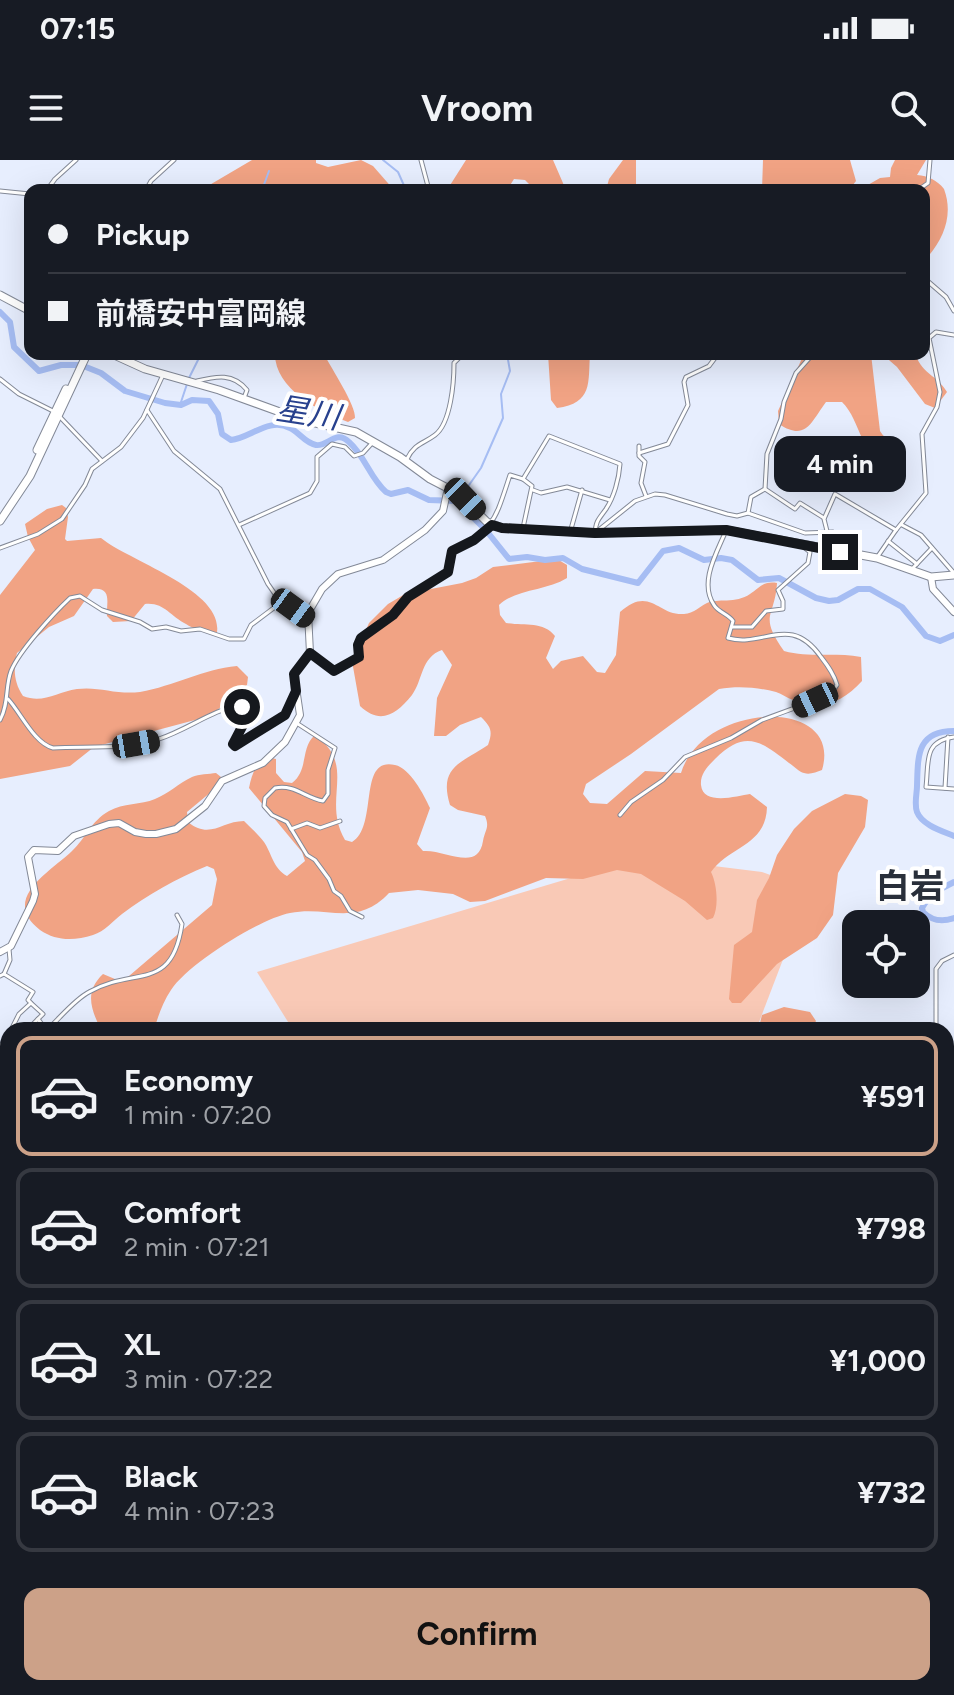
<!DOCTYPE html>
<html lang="en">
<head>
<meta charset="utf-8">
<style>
	:root { --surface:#171b24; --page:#242831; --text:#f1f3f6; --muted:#9ea1a6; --line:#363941; --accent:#cca188 }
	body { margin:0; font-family:Figtree,"Noto Sans JP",sans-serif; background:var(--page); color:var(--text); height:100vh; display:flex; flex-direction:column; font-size:30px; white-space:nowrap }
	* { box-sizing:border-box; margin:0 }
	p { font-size:26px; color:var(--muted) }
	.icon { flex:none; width:44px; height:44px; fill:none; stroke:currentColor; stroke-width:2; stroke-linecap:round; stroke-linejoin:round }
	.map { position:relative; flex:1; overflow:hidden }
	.drawer { position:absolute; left:0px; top:862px; width:954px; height:674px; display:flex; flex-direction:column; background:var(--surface); border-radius:24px 24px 0 0; box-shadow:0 8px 32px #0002 }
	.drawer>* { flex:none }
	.banner { position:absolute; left:24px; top:24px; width:906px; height:176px; border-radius:16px; box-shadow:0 8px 32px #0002; display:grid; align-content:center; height:176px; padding:0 24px; background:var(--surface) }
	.tools { position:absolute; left:842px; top:750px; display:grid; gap:16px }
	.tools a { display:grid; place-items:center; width:88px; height:88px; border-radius:16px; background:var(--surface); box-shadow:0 8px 32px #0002; font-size:40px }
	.end { position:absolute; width:36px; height:36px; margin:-18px; border:10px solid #15181d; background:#fff; box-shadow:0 0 0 4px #fff }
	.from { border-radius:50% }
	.bubble { position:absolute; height:56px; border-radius:16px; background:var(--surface); box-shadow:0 8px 32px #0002; font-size:26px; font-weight:700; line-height:56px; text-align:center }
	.car { position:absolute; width:24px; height:48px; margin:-24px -12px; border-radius:10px; box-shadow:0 0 6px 2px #0007; background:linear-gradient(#222 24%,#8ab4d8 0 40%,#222 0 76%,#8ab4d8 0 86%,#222 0) }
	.banner b { display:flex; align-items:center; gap:28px; height:76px; font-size:30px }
	.banner b+b { border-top:2px solid var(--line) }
	.banner i { width:20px; height:20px; background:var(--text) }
	ul { padding:14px 0 0; list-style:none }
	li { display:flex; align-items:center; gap:24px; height:120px; margin:0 16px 12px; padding:0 8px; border:4px solid var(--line); border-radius:16px }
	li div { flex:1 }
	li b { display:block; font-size:30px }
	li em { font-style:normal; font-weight:700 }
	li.active { border-color:var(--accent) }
	li>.icon { width:72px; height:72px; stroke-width:1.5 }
	.button { display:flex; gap:16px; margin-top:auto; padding:16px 24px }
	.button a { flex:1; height:92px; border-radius:16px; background:var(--accent); color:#111; font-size:32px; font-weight:700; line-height:92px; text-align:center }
	.status { display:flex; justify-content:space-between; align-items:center; height:56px; padding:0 40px; background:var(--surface); direction:ltr }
	.status svg { height:22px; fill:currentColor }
	header { display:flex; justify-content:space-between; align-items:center; height:104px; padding:0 24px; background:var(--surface); font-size:36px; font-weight:700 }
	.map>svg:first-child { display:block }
	.green { fill:#f9c9b6 }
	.forest { fill:#f1a384 }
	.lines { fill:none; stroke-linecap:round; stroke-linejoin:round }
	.stream { stroke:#a6bdf3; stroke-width:2 }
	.river { stroke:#a6bdf3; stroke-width:6 }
	.street-casing { stroke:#838997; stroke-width:5 }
	.secondary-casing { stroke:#838997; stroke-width:8 }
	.primary-casing { stroke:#838997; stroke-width:9 }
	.street { stroke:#fff; stroke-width:3 }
	.secondary { stroke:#fff; stroke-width:6 }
	.primary { stroke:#fff; stroke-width:7 }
	.route { stroke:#15181d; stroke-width:10 }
	.labels { text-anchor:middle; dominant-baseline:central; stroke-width:8; stroke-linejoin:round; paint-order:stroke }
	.water-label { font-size:32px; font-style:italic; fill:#28418e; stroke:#fff }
	.quarter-label { font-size:34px; font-weight:bold; fill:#292f3a; stroke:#fff }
</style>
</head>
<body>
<div class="status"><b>07:15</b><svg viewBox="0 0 49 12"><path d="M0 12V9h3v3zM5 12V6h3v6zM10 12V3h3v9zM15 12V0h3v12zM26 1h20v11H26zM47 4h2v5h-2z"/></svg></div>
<header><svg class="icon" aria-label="menu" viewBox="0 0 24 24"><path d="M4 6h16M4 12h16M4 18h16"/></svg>Vroom<svg class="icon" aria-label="search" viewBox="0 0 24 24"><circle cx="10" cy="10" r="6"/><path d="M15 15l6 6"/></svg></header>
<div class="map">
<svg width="954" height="1535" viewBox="0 0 954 1535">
	<rect width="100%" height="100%" fill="#e7eefe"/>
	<path class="green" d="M641 697 762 712 810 729 756 870H293L257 812Z"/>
	<g class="forest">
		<path d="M252 0H316V3L328 7 361 0 373 6 394 30H340L335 28 331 30H291L288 27 278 30H201Z"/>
		<path d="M466 0H553L566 30H535L525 20 514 19 507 30H447Z"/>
		<path d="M623 0H636V30H606L609 19Z"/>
		<path d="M763 0H850L856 21 849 30H762Z"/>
		<path d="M895 0H926L917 15C928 16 937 20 944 29 954 56 943 81 924 101V30H859L880 18 890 17 891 8Z"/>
		<path d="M275 194H324C331 208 356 245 355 258L348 262C319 251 275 229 275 194Z"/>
		<path d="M548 194H590C588 223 593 243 557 248L551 240Z"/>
		<path d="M804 194H871L880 271C886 281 895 283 902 292L901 298C859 309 864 263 842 242H826C811 262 806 282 779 264L778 251Z"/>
		<path d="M882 194H915C924 216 936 214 947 232L935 248 925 244 897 207Z"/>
		<path d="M62 345 66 348 68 357 65 379 67 381 101 378C129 401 223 430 217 472L211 474C203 471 193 469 186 464 170 456 164 442 145 444L131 461 113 462 107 456C106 444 113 427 93 429L74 456 49 467 17 493C13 509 14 523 23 536 43 544 57 532 77 529 99 526 116 535 140 532 174 526 203 509 237 506L248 517 247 525 210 556 94 587 70 606 0 619V435L35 390 28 377 25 364 47 349Z"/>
		<path d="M557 399 567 405V418C546 431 516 429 499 445L500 455 506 463C524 466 543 461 555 476L546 498 553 509 561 501 583 496 597 512 605 513 616 495 620 452C650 425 658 456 684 454 694 453 699 447 707 443 717 438 736 444 750 434 760 427 763 421 777 423 775 458 758 454 784 491 809 498 835 492 861 497L862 521C843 542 822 551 793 540 787 538 782 534 776 532 757 527 737 526 719 529L631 594 586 624 583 634 590 643 607 644 645 611 681 613C703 541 844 536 822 610 816 612 810 615 804 613 799 612 794 606 789 603 761 581 745 569 715 599 708 606 700 614 701 625 703 646 737 636 750 634L767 647C766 686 729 686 711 712 717 724 719 746 713 758L707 760 685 741 641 714 617 710 583 719 546 718 485 741 470 742 453 734 418 730 389 733C356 768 328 745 290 753 259 759 188 804 171 830 163 842 158 856 154 870H101C91 849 84 832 103 814L122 822 212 745 217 719 214 709 207 706C177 718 147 735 122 754 112 762 105 771 93 775 74 781 56 781 40 770 0 739 50 712 72 691 86 678 91 661 109 651 123 643 141 645 155 639 168 634 179 623 192 617 199 614 209 614 216 613L221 617 217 627 187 652 188 662C210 680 222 661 244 661 251 668 258 674 264 682 272 694 273 708 287 716L305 701 302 692 249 628C252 614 255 605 267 597L276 599V613L284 622 292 623C309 610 300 588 315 575 358 606 321 639 345 680L352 682C379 666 357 596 395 605 410 608 424 635 430 648L417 684 423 691C445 689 478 713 483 681 485 670 490 667 485 656L458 650 450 645C438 606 462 603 488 585 493 571 491 567 481 557L460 565 446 576H434L437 538 452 505 442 490C421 497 423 520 412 535 396 555 380 565 360 546L352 501 369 463 388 444 405 434 462 423 476 418 493 407Z"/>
		<path d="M845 634 861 636 868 640 865 667 838 713 833 755 817 778 777 804 741 843H732L729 839 734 785 752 772 757 740 769 718 777 695 794 669 812 651Z"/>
		<path d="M784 847 810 852 816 861 811 870H761L759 867 762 855Z"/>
		<path d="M946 960 954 962V990L948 1001 954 1008V1120L946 1109Z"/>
		<path d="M946 1271 954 1279V1381L946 1390Z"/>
		<path d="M447 1528H563L560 1535H446Z"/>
	</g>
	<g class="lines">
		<g class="stream">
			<path d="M383 0 398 12 406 30"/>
			<path d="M262 30 269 11"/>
			<path d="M189 218 201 194"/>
			<path d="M180 245 187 224"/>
			<path d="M462 335 481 308 503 258 501 234 510 211 507 194"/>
		</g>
		<g class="river">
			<path d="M0 152 10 162 14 187 39 211 61 205H81L101 213 125 231 165 243 181 245 192 240 209 241 218 254 222 274 231 280C250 278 269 257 290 268 299 272 305 283 316 285 328 287 336 269 349 282 365 296 370 318 386 332L391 334 408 330 429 340 456 341 485 369 509 399 527 397 545 400 563 398 582 409 638 423 663 391 679 388 704 400 721 398 732 400 758 420 779 418 816 438 829 441 838 440 858 429H870L902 447 926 476 940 481 954 475"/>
			<path d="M954 571C916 571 918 597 917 626 917 633 914 644 917 652 922 665 942 671 954 676"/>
			<path d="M954 722 931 734 922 748 923 752C932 761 943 762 954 758"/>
			<path d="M0 1389 8 1407"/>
			<path d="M0 1430 8 1434"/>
			<path d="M107 1528 112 1535"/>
			<path d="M342 1528 343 1535"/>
		</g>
		<defs>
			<g id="street">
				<path d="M421 0 429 30"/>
				<path d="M47 30 55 19 76 0"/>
				<path d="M146 30 151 21 174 0"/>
				<path d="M887 30 920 28"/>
				<path d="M918 30 928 23 930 0"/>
				<path d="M0 31 30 34"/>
				<path d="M924 118 946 137 954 151"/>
				<path d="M0 219 19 234 55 252"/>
				<path d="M197 221C217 216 233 213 247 230L244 238"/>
				<path d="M147 250 174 291 220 329 268 424 277 437 308 459"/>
				<path d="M60 257 102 301"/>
				<path d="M639 286V296L645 302 641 323 646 336"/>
				<path d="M639 293 668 284 688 245 684 222 686 217 709 206 718 194"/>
				<path d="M407 299C414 284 423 284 435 275 451 263 454 222 454 203L463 194"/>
				<path d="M523 319 549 276 620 304C619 319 614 337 606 349 599 359 596 360 595 373L635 341 655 334 665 335 727 354 737 356 748 353 805 373 833 372 854 391"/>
				<path d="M765 329 795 349 800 343 824 358"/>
				<path d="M533 330 541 333 567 327 610 340"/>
				<path d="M748 353 751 337 765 329 767 294 781 259 784 242 796 213 813 194"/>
				<path d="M239 365 310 333 317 321V297L332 284 345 287 354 296 363 293 373 282"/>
				<path d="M902 365 921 375 953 412"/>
				<path d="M571 369 582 330"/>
				<path d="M827 371 824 359 835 334 896 370"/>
				<path d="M888 381 917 404"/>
				<path d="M0 388 38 374 62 359 85 325 92 309 121 287 143 258 163 215"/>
				<path d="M878 396 896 370 926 333 922 274 937 247 940 232 929 178 936 172 954 175"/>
				<path d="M912 409 932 388"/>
				<path d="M732 467H752L766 451 783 449V441L778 430 808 403 810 392 805 388"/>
				<path d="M310 493 334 511 357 499 361 478 388 459 408 437 448 412 452 391C495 369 495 360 510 315L523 319 532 326 523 368"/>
				<path d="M8 539C21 553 34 583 53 588 87 586 127 590 159 579 187 570 212 550 240 545 250 560 240 571 233 584L235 586 282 558 295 534"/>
				<path d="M0 560C9 544 5 527 11 511 19 491 54 453 70 438L80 436 102 450 140 462 152 469 166 467 181 471 200 469 229 479H244L251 465 283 441"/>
				<path d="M298 564 335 588 328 610V634L323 641C305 638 295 624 275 628L265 638 264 646 272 655 287 662 307 695 315 700 329 719 334 731 341 736 350 751 362 757"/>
				<path d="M954 577C923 581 929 602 926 627L954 629"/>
				<path d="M945 628 948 577"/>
				<path d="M620 655 631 642 663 620 685 597 731 578 762 560 830 535 837 525C834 514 828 506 821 497 790 453 764 488 728 478L733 461C728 454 718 452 714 445 699 423 716 394 725 373"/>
				<path d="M291 669 307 663 320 668 340 661"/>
				<path d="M4 814 33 832 28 840 31 843 19 854 11 870"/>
				<path d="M0 816 4 814 10 800 9 789"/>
				<path d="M32 844 43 854 38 859 46 870"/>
				<path d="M27 870 38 859"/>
				<path d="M47 870C60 858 74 840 89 832 135 806 172 833 182 764L177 755"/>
				<path d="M936 870V809L942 801 954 795"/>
				<path d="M0 887 8 874"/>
				<path d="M0 904 8 907"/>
				<path d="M0 968 8 977"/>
				<path d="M0 1006 8 1012"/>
				<path d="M0 1278 8 1270"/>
				<path d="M0 1339 8 1338"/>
				<path d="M0 1355 8 1350"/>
				<path d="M0 1471 4 1468"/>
				<path d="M0 1475 8 1482"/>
				<path d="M946 1501 954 1493"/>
				<path d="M38 1528 47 1532"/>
				<path d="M275 1528 282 1535"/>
				<path d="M751 1528 753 1535"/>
				<path d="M792 1528 795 1530 796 1528"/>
				<path d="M809 1528 810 1534"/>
				<path d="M554 1535 557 1528"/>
				<path d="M918 1535 924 1528"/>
			</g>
			<g id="secondary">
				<path d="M931 417 933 429 954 452"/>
				<path d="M0 792 11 786 33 741 35 734 28 697 34 690 58 691 74 676 109 664 119 663 135 672 146 674H156L176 669 205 646 222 621 263 603 285 582 300 555 294 514 310 493 308 453 322 429 338 414 383 400 425 370 443 351 448 328"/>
				<path d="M0 916 8 926"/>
				<path d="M946 920 954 922"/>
				<path d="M0 1492 8 1501"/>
				<path d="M206 1528 213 1535"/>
				<path d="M29 1535 36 1528"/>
			</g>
			<g id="primary">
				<path d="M0 135 30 151"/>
				<path d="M112 194 145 209 219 230 302 260 356 272 400 297 430 319 459 334 487 362 502 368 595 373 726 370 877 398 931 417 954 415"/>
				<path d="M37 290 66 229"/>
				<path d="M0 361 30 316 87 194"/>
			</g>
		</defs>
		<use href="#street" class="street-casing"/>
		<use href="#secondary" class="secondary-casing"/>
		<use href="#primary" class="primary-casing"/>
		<use href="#street" class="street"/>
		<use href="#secondary" class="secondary"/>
		<use href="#primary" class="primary"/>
	</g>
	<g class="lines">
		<path class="route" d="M242 547 244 563 233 584 235 586 285 555 296 531 294 514 310 493 334 511 359 497 358 485 361 478 393 455 408 437 448 412 452 391 474 380 492 365 502 368 595 373 726 370 840 392"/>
	</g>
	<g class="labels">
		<g class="water-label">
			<text transform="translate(308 253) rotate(9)">星川</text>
		</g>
		<g class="quarter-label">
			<text x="910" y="726">白岩</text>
		</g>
	</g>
</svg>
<div class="tools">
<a><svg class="icon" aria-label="locate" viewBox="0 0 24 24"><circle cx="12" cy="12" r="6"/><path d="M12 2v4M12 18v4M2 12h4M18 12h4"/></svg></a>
</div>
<i class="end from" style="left:242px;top:547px"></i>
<i class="end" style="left:840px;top:392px"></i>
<div class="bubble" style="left:774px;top:276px;width:132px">4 min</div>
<i class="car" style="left:465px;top:339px;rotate:136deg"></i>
<i class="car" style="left:293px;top:448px;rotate:126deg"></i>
<i class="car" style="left:815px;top:540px;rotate:245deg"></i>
<i class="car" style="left:136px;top:584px;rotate:80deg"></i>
<div class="banner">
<b><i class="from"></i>Pickup</b>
<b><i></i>前橋安中富岡線</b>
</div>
<section class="drawer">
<ul>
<li class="active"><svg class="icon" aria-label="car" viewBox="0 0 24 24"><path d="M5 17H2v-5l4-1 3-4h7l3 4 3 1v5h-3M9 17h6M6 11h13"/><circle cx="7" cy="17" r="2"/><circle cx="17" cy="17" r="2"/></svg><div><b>Economy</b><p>1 min · 07:20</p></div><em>¥591</em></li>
<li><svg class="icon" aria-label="car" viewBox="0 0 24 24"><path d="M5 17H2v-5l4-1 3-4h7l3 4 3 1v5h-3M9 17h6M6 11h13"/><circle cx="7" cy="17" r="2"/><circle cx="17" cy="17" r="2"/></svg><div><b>Comfort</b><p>2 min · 07:21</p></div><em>¥798</em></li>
<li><svg class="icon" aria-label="car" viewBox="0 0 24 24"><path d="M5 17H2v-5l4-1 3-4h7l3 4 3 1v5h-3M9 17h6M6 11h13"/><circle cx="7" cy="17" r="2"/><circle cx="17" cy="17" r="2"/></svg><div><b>XL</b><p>3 min · 07:22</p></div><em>¥1,000</em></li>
<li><svg class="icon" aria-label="car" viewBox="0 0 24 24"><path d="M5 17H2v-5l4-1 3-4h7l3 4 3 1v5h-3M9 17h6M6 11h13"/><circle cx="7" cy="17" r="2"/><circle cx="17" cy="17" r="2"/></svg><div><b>Black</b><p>4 min · 07:23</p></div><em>¥732</em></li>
</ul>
<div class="button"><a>Confirm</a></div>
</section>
</div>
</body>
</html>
